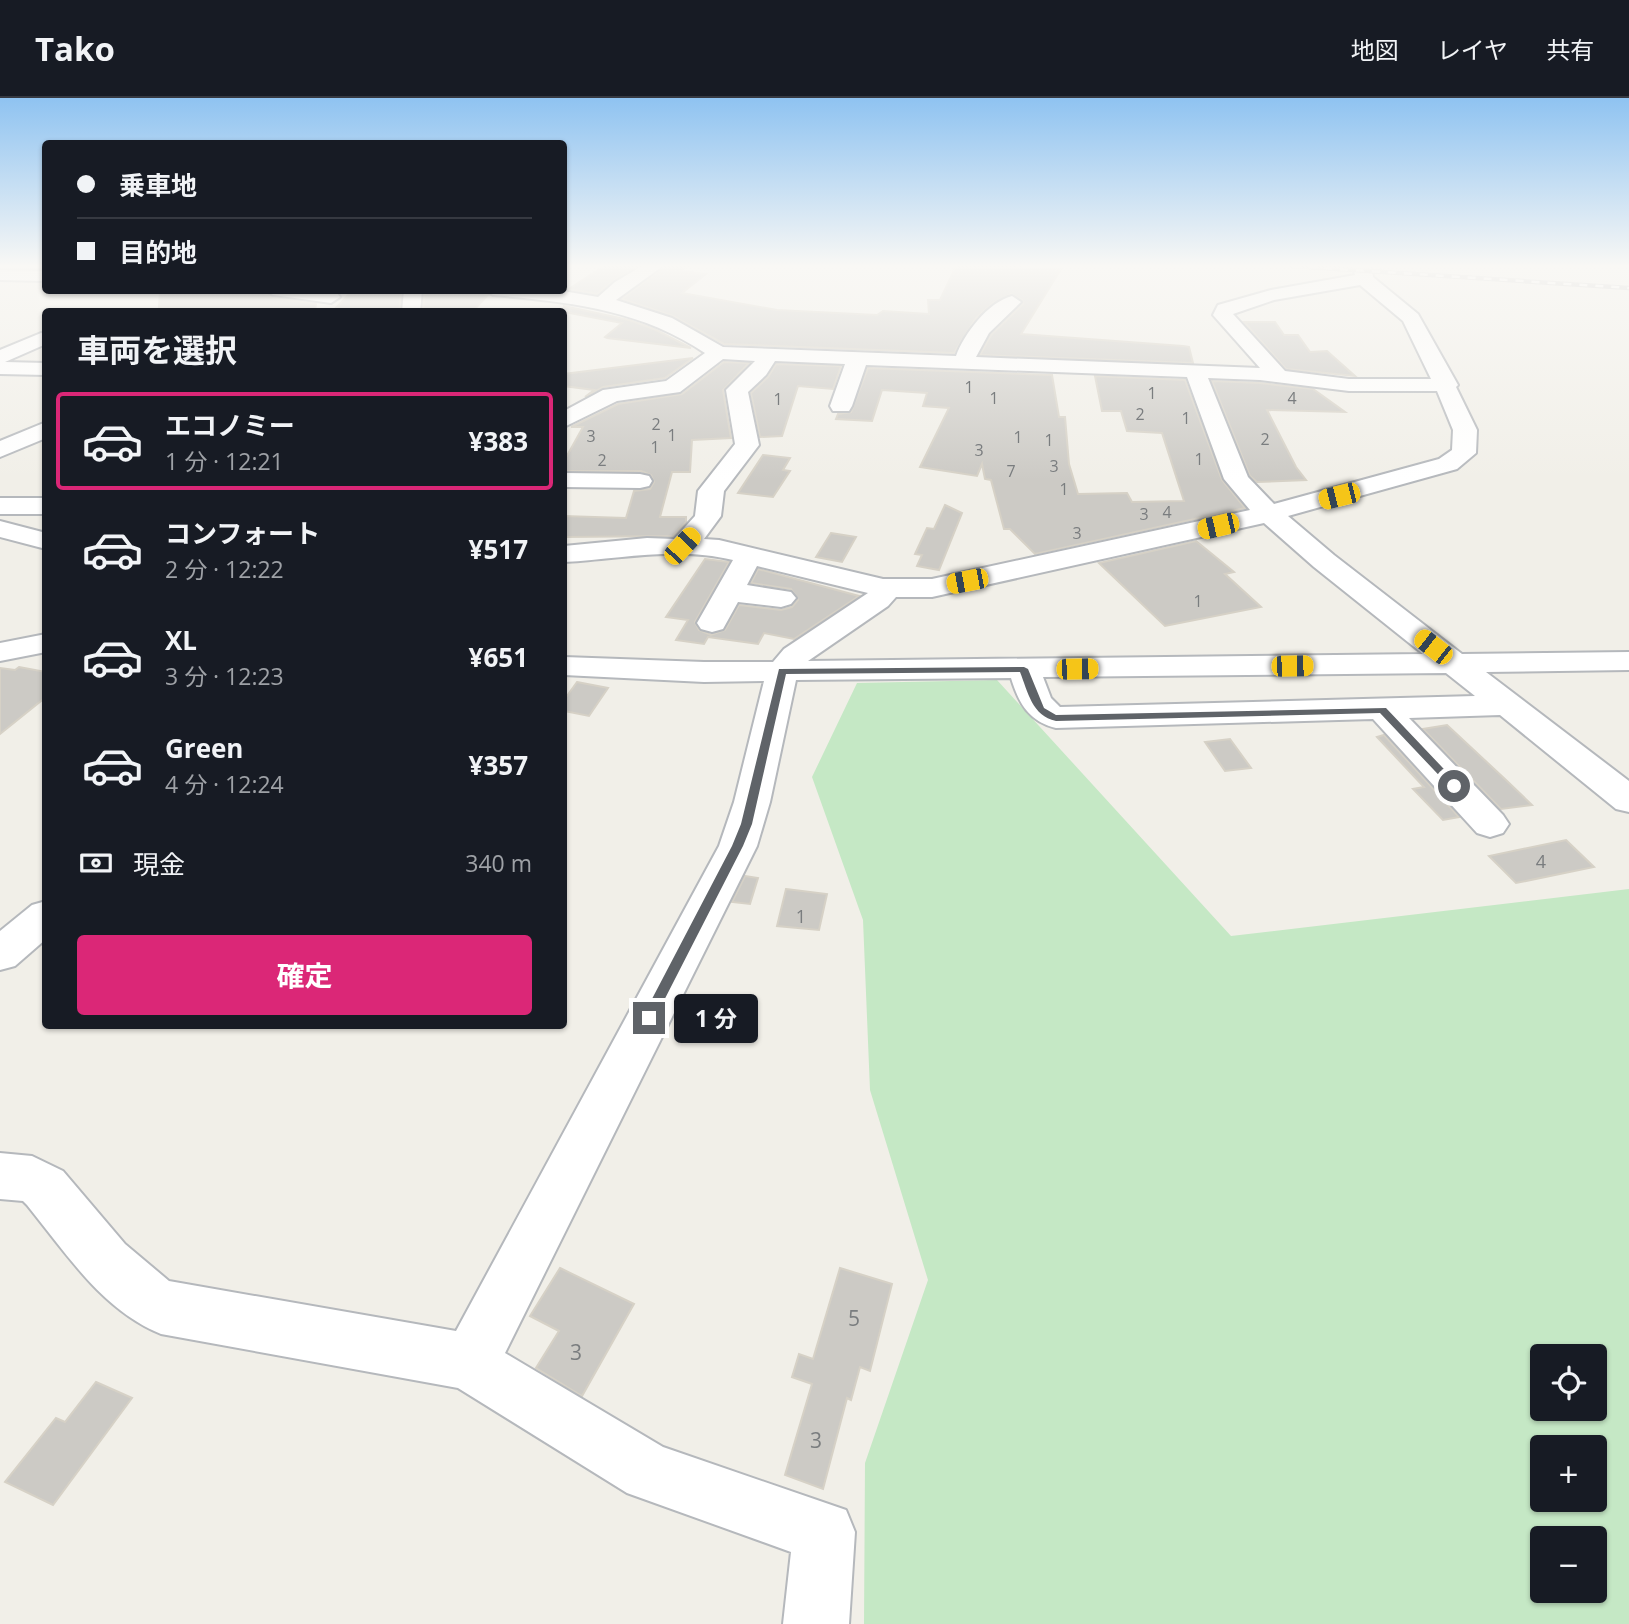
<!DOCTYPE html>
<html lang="ja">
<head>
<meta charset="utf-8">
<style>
	:root { --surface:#171b24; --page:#242831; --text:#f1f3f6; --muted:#9ea1a6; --line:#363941; --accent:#db2777 }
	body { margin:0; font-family:"Open Sans","Noto Sans JP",sans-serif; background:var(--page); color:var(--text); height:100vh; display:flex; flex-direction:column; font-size:26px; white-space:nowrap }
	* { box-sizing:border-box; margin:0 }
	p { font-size:23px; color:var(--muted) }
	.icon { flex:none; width:38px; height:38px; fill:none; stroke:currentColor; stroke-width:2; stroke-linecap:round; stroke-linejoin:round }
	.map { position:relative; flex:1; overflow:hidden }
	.drawer { position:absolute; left:42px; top:210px; width:525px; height:721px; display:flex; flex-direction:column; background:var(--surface); border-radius:7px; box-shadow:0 2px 5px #0004 }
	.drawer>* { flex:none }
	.banner { position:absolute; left:42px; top:42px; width:525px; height:154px; border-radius:7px; box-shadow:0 2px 5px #0004; display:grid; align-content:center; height:154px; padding:0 35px; background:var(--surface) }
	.fabs { position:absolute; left:1530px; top:1246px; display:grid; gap:14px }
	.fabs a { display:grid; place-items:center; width:77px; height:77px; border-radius:7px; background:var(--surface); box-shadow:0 2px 5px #0004; font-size:35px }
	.end { position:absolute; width:32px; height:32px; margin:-16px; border:9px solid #5f6368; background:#fff; box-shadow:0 0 0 4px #fff }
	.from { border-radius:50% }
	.bubble { position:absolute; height:49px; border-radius:7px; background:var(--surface); box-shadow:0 2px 5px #0004; font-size:23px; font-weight:700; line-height:49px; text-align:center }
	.car { position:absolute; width:21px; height:42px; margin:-21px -10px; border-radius:9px; box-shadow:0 0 5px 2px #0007; background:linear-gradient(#f5c518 24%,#345 0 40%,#f5c518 0 76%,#345 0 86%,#f5c518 0) }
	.banner b { display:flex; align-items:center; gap:24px; height:66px; font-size:26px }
	.banner b+b { border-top:2px solid var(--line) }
	.banner i { width:18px; height:18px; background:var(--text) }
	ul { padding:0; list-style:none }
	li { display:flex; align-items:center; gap:21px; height:98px; margin:0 14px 10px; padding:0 21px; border:4px solid transparent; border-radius:7px }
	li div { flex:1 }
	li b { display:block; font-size:26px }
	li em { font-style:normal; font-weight:700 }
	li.selected { border-color:var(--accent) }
	li>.icon { width:63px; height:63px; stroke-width:1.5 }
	h2 { padding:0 35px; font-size:32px; line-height:84px }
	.pay { display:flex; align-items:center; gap:18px; height:77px; padding:0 35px; font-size:26px }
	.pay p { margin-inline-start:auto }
	.button { display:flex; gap:14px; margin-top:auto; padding:14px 35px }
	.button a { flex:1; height:80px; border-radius:7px; background:var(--accent); color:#fff; font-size:28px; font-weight:700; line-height:80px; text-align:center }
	header { display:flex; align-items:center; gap:42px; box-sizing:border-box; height:98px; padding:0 35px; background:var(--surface); border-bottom:2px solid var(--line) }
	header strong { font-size:33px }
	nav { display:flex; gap:38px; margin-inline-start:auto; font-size:24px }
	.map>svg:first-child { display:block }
	.green { fill:#c5e8c5; fill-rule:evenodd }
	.building { fill:#cccac5; stroke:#d6d1c6; stroke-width:2 }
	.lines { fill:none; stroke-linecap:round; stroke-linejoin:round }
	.minor-casing { stroke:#b5b8bc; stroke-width:4 }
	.minor { fill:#fff; fill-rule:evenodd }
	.rail-casing { stroke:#b6b7b8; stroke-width:4.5 }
	.rail { stroke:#fff; stroke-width:2.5; stroke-dasharray:8; stroke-linecap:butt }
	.route { fill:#5f6368 }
	.labels { text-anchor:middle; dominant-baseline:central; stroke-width:6; stroke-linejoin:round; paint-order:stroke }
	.far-number-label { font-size:16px; fill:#7a7d7f }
	.number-label { font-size:18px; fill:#7a7d7f }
	.near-number-label { font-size:21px; fill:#7a7d7f }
</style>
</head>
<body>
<header>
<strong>Tako</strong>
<nav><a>地図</a><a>レイヤ</a><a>共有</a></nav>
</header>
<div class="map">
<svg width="1629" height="1526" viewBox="0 0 1629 1526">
	<rect width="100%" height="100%" fill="#f1efe8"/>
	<path class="green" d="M997 582 1231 838 1629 791V1526H864L865 1365 928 1182 870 992 863 822 812 679 857 585ZM1542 1258H1594V1311H1542ZM1542 1349H1594V1402H1542ZM1542 1440H1594V1493H1542Z"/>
	<g class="building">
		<path d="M604 168H637L614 182 597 196 569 191Z"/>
		<path d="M665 168H688L680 173 706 176 682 195 777 212 877 217 883 213 929 216 928 202H940L956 168 1061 171 1021 236 1183 248 1189 249 1193 265 980 257 991 237 1023 206 1022 202 1011 196 993 205 976 220 954 255 724 246 673 218 622 201Z"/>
		<path d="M160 192H261L273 200 316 206 315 214H214L159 209Z"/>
		<path d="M353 192H401L399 214H332Z"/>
		<path d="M425 192H481L488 197 472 214H423Z"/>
		<path d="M564 208 629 222 654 231 691 250 607 240 605 239 622 225 564 214Z"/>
		<path d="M1244 224H1275L1284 237H1298L1310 254 1327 253 1355 278 1286 271Z"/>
		<path d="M693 260 665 280 603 289 585 299 594 292 564 288V276Z"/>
		<path d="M724 264 749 265 723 292 731 340 692 342 690 374H672L660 419H686V424L673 438 564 439V418L626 420 634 393 650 391 654 384 651 377 641 373H564V363L583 329H571L618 306 682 296Z"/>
		<path d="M776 266 841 268 833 291 798 288 782 338 760 339 751 295 768 279Z"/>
		<path d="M868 270 1052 277 1059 319H1065L1069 366 1078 396 1127 395 1132 404 1184 403 1162 335 1127 333 1121 313H1102L1095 278 1185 282 1222 382 1245 410 1035 456 1010 431H1004L991 382 985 381 982 366 977 378 920 369 949 310 923 308 927 295 882 292 872 323 836 321 838 316 851 314Z"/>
		<path d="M1212 283 1260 285 1313 291 1345 314 1267 312 1296 369 1306 382 1257 384 1250 378Z"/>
		<path d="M763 357 790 360 783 372 790 373 773 399 738 395Z"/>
		<path d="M945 407 962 415 939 472 917 468 922 457 915 456 927 430 934 431Z"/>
		<path d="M831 435 856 439 842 464 816 459Z"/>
		<path d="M1196 443 1234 474 1225 476 1261 509 1165 528 1099 465Z"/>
		<path d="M705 461 729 464 695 524 699 532 711 537 725 532 739 507 781 512 792 509 798 502 791 491 751 485 758 471 859 498 794 541 764 535 758 546 708 539 704 546 676 542 688 522 666 519Z"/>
		<path d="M19 569 46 574V599L0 636V570L15 572Z"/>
		<path d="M577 584 608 590 589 618 564 613V602Z"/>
		<path d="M1447 627 1506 682 1532 707 1501 711 1423 631Z"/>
		<path d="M1384 637 1459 719 1443 722 1413 691 1424 689 1377 639Z"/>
		<path d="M1230 641 1251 670 1225 673 1205 644Z"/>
		<path d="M1566 742 1594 769 1516 785 1489 758Z"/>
		<path d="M745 778 758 780 750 806 732 804Z"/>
		<path d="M786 791 827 796 819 832 777 828Z"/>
		<path d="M560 1170 634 1206 582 1298 536 1270 559 1233 530 1218Z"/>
		<path d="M840 1170 892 1186 870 1273 860 1269 851 1302 847 1300 823 1391 785 1377 812 1286 792 1279 799 1256 813 1261Z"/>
		<path d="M96 1284 132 1300 53 1407 5 1384 56 1320 65 1324Z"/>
	</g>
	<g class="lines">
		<defs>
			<g id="minor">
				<path d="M642 168H663L616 202 672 220 723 249 956 258C964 236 988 204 1012 198L1021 204 989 235 976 259 1260 270 1213 217 1218 207 1271 192 1355 177 1353 168H1371L1373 179 1418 216 1458 287 1456 289 1477 332 1476 355 1457 371 1288 418 1334 457 1462 556 1629 554V572L1486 574 1629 683V714L1616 711 1500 617 1409 620 1503 717 1509 726 1503 735 1490 739 1477 735 1373 621 1056 630C1029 623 1019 606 1011 580L796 582 770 704 757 748 505 1255 663 1349 846 1412 855 1434 849 1526H783L791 1454 627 1395 458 1290 161 1236C102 1212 66 1155 27 1107L23 1103 0 1101V1055L32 1058 63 1073 125 1146 169 1183 456 1233 719 748 734 704 764 583 704 584 564 577V559L704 564H773L784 551 868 495 757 468 747 487 791 494 796 500 791 506 781 509 738 504 723 531 712 534 701 531 697 525 733 462C678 448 619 461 564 464V448L647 440 674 441 695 418 698 393 735 346 726 292 755 263 723 261 680 294 617 303 564 329V313L603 292 666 283 705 255C640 211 569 204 493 197L484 192H557L598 199 615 184ZM1360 187 1403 223 1431 281H1349L1285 273 1233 216 1274 202ZM775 263 845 266 830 308 833 313H849L852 308 866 267 1187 279 1224 381 1250 412 932 481H883L719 442 704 441 721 418 724 393 759 347 748 294 766 277ZM1208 280 1260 282 1349 293H1437L1453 332 1452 352 1439 361 1274 406 1248 379ZM1264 425 1314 469 1423 556 808 563 888 508 896 499H932ZM1446 575 1475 598 1060 609 1051 600 1043 579Z"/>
				<path d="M0 172 46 173V183L0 182Z"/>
				<path d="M264 192 337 195 340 199 331 205 273 197Z"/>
				<path d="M404 192H422L420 214H402Z"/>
				<path d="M41 235 46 236V246L5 264 46 265V277L0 276V252Z"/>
				<path d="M46 324V340L0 359V343Z"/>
				<path d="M564 375 640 376 649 378 652 383 649 388 640 390 564 389Z"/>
				<rect x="0" y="400" width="46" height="16"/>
				<path d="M0 423 46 435V451L0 439Z"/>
				<path d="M46 536V554L0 563V545Z"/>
				<path d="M46 803V841L15 868 0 872V833L32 807Z"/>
			</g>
		</defs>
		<use href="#minor" class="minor-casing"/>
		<use href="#minor" class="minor"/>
		<defs>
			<path id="rail" d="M1292 168 1629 190"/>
		</defs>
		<use href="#rail" class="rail-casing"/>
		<use href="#rail" class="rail"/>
	</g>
	<linearGradient id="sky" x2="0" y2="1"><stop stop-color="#8fc3f1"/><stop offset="0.44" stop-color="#f9f8f5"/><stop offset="1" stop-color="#f9f8f5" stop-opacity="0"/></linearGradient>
	<rect width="1629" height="382" fill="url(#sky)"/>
	<path class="route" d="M1024 569 1028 571 1044 610 1056 617 1386 610 1460 688 1451 690 1380 615 1056 623C1032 618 1028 594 1020 574L786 576 752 726 743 748 653 924H644L642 920 732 748 741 726 779 571Z"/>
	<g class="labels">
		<g class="far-number-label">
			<text x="969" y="289">1</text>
			<text x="1152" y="295">1</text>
			<text x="994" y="300">1</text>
			<text x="1292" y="300">4</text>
			<text x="778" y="301">1</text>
			<text x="1140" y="316">2</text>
			<text x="1186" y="320">1</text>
			<text x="656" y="326">2</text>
			<text x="672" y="337">1</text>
			<text x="591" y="338">3</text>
			<text x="1018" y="339">1</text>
			<text x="1265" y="341">2</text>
			<text x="1049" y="342">1</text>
			<text x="655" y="349">1</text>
			<text x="979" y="352">3</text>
			<text x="1199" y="361">1</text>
			<text x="602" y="362">2</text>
			<text x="1054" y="368">3</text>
			<text x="1011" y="373">7</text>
			<text x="1064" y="391">1</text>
			<text x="1167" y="414">4</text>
			<text x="1144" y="416">3</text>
			<text x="1077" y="435">3</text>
			<text x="1198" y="503">1</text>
		</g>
		<g class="number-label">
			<text x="1541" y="763">4</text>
			<text x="801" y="818">1</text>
		</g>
		<g class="near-number-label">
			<text x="854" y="1220">5</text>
			<text x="576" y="1254">3</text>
			<text x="816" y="1342">3</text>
		</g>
	</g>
</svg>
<div class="fabs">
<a><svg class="icon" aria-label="locate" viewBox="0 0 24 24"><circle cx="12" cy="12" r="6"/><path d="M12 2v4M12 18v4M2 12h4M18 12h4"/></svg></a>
<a>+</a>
<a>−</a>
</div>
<i class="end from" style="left:1454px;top:688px"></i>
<i class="end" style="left:649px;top:920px"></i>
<div class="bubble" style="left:674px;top:896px;width:84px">1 分</div>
<i class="car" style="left:1339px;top:398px;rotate:256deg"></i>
<i class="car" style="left:1218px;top:428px;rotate:257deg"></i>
<i class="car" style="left:682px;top:448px;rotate:43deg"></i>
<i class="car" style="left:967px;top:483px;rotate:259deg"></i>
<i class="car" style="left:1433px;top:549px;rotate:308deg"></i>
<i class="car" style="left:1292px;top:568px;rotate:89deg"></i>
<i class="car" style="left:1077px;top:571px;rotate:89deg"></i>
<div class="banner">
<b><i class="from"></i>乗車地</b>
<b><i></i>目的地</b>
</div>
<section class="drawer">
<h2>車両を選択</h2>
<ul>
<li class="selected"><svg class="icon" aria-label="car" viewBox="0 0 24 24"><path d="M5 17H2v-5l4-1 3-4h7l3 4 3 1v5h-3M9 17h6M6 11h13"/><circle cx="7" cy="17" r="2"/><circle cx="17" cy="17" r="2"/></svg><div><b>エコノミー</b><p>1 分 · 12:21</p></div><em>¥383</em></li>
<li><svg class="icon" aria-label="car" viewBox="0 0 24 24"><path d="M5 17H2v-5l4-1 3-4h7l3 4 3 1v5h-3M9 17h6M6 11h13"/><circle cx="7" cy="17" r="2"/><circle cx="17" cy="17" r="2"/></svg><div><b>コンフォート</b><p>2 分 · 12:22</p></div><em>¥517</em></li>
<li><svg class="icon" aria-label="car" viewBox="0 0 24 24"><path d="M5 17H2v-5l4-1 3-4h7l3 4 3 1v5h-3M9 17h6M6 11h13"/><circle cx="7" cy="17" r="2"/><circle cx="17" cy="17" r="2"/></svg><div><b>XL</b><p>3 分 · 12:23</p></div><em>¥651</em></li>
<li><svg class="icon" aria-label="car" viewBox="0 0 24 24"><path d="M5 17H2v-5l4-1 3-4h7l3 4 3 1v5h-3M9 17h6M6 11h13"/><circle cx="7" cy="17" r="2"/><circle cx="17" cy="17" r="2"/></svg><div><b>Green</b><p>4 分 · 12:24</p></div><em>¥357</em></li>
</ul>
<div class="pay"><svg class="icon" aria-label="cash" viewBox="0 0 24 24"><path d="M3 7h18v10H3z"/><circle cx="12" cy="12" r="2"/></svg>現金<p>340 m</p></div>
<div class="button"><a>確定</a></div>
</section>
</div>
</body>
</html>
